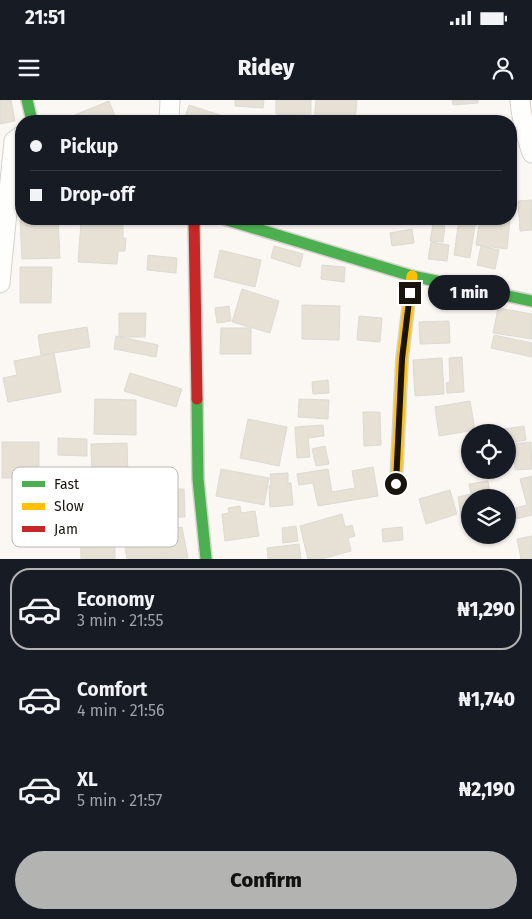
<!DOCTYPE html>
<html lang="en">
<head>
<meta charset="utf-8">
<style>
	:root { --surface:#171b24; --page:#20242c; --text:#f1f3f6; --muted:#9ea1a6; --line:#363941; --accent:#b3b3b2 }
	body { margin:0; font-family:"Fira Sans",sans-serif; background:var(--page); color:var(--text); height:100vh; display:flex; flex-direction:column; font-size:19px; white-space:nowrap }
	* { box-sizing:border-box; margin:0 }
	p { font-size:16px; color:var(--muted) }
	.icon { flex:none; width:28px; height:28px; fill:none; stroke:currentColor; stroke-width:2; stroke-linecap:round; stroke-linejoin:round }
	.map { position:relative; height:459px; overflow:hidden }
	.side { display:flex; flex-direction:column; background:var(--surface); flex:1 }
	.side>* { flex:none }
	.hud { position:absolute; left:15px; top:15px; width:502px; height:110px; border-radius:20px; box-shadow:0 1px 4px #0004; display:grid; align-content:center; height:110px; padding:0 15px; background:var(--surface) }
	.tools { position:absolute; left:461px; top:324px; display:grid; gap:10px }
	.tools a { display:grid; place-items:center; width:55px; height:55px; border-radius:50%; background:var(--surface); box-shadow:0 1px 4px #0004; font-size:25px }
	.end { position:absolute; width:22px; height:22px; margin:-11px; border:6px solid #19140d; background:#fff; box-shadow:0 0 0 2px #fff }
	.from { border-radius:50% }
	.bubble { position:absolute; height:35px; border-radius:18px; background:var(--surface); box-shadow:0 1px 4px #0004; font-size:16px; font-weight:800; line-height:35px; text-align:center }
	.hud b { display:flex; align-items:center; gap:18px; height:48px; font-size:19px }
	.hud b+b { border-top:1px solid var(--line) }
	.hud i { width:12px; height:12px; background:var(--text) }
	ul { padding:9px 0 0; list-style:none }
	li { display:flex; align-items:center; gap:15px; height:82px; margin:0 10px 8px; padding:0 5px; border:2px solid transparent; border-radius:20px }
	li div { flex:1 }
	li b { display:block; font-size:19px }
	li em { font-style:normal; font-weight:800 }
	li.current { border-color:var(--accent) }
	li>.icon { width:45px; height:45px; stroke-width:1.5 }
	.action { display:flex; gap:10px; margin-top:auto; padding:10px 15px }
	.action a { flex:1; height:58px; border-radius:30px; background:var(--accent); color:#111; font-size:20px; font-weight:800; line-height:58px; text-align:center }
	.status { display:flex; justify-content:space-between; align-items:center; height:35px; padding:0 25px; background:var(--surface); direction:ltr }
	.status svg { height:14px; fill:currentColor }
	header { display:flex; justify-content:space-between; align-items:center; height:65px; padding:0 15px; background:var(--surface); font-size:22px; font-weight:800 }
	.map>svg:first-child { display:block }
	.building { fill:#e6e0d5; stroke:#dddad4 }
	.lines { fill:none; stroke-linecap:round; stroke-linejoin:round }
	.street-casing { stroke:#d5d2cc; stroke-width:21 }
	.fast-casing { stroke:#d5d2cc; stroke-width:14 }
	.slow-casing { stroke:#d5d2cc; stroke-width:14 }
	.jam-casing { stroke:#d5d2cc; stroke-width:14 }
	.street { stroke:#fefefd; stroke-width:19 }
	.fast { stroke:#4caf50; stroke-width:11 }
	.slow { stroke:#ffc107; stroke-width:11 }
	.jam { stroke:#c62828; stroke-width:11 }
	.route { stroke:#19140d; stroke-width:6 }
	.key { fill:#fff; stroke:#bab8b6; stroke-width:1 }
	.key-label { font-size:14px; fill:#19140d }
</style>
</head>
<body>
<div class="status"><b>21:51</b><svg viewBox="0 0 49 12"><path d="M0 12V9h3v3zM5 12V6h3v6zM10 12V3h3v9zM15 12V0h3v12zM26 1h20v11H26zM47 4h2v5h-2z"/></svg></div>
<header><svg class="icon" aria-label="menu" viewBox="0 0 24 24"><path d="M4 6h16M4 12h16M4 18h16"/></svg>Ridey<svg class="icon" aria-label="person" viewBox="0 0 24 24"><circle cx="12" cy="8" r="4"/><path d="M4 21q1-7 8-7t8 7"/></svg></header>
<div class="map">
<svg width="532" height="459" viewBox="0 0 532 459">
	<rect width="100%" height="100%" fill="#fbf8f4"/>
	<g class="building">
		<path d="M0 0H11L15 21 0 24Z"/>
		<path d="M235 0H264L263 8 235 6Z"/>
		<path d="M276 0H311V16L276 14Z"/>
		<path d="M316 0H357L355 21H314Z"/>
		<path d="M452 0H478V3L453 5Z"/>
		<path d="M109 1 117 21H74L72 16Z"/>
		<path d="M189 5 239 21H184Z"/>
		<path d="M360 18 379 21H359Z"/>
		<path d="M532 100V130L520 131 518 101Z"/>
		<path d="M58 119 60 158 22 159 20 120Z"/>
		<path d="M459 119H476L470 158 454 155Z"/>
		<path d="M480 119H510L507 149 476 145Z"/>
		<path d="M81 122 123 125V138H126L125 151H118L117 164 78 162Z"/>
		<path d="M433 124 445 126 443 142 430 141Z"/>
		<path d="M412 129 414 143 392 146 390 133Z"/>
		<path d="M431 142 449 145 447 161 428 159Z"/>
		<path d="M274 146 303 154 300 167 271 158Z"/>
		<path d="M481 146 499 150 495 169 477 165Z"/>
		<path d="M220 150 261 160 255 187 214 177Z"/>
		<path d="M148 155 177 158 176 173 147 170Z"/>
		<path d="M322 165 345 167 344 182 321 179Z"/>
		<path d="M20 167H52L51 203H20Z"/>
		<path d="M242 189 279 201 270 233 232 222Z"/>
		<path d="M302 205 340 206 339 240 302 239Z"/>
		<path d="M229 206 231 221 217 223 215 208Z"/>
		<path d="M498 208 532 214V239L493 233Z"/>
		<path d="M119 213H146L145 237H119Z"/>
		<path d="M359 216 382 218 380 242 357 240Z"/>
		<path d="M449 221 450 243 420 244 419 222Z"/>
		<path d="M87 227 90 247 41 255 38 235Z"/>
		<path d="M221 228H251V254H220Z"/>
		<path d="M494 235 532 243V257L491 248Z"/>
		<path d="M116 236 158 245 156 257 114 249Z"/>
		<path d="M54 253 61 292 8 302 3 278 17 275 14 261Z"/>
		<path d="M462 257 464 292 447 293 446 283 450 282 449 258Z"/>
		<path d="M442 258 444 294 415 296 413 260Z"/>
		<path d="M130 273 182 289 176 307 124 291Z"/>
		<path d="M328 280 329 293 313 294 312 282Z"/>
		<path d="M95 299 136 300V335L94 334Z"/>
		<path d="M299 299 329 300 328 319 298 317Z"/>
		<path d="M470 301 475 330 439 336 435 307Z"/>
		<path d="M363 312H380L381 345 364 346Z"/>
		<path d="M248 319 287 327 279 366 240 358Z"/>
		<path d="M323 325 324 336 308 338 310 357 297 358 295 327Z"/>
		<path d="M524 326 526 340 511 343 514 363 508 364V332H491V331Z"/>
		<path d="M58 338 87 339V356L58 355Z"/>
		<rect x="2" y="342" width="37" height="36"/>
		<path d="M531 342 532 369 515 370 513 344Z"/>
		<path d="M127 343 128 376 92 377 91 344Z"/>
		<path d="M325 346 329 364 316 366 312 349Z"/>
		<path d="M373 367 378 396 318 406 313 383 299 385 297 374 328 369 332 392 355 388 352 371Z"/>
		<path d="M221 369 269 378 264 405 216 396Z"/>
		<path d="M288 373V383H291L293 405 270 407 269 386H271L270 374Z"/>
		<path d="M532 376V415L508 421V410L527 405 520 379Z"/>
		<path d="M488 381 491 398H470V422L462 423 458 397 471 394 469 384Z"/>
		<path d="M184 389 185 417 137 418 136 390Z"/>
		<path d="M450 390 457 414 426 424 419 399Z"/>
		<path d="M240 406 241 413 255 411 259 436 225 441 222 414 229 413 228 408Z"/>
		<path d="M342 414 345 427 352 425 355 436 348 438 351 451 322 459H308L300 426Z"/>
		<path d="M80 421H115V459H81Z"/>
		<path d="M296 426 298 441 283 443 282 428Z"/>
		<path d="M182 427 188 458 127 459 123 437Z"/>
		<path d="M402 427 403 440 383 442 382 429Z"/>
		<path d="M532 436V459H521L517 439Z"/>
		<path d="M299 444 301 459H268L267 448Z"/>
	</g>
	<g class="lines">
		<defs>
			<g id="street">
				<path d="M520 0C521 18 526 35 532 53"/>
				<path d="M169 21 170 0"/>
				<path d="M0 183 14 41 21 36"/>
			</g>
			<g id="fast">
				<path d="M27 0 32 21"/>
				<path d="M224 119 412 176 532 201"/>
				<path d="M197 299 198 379 206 459"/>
			</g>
			<path id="slow" d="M396 384 402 259 412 176"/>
			<path id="jam" d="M194 119 197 299"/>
		</defs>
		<use href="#street" class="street-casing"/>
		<use href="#fast" class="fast-casing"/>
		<use href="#slow" class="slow-casing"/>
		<use href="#jam" class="jam-casing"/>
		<use href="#street" class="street"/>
		<use href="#fast" class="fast"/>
		<use href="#slow" class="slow"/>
		<use href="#jam" class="jam"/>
	</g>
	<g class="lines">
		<path class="route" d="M396 384 402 259 410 193"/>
	</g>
	<rect x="12" y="367" width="166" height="80" rx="8" class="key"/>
	<rect x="22" y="381" width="23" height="6" fill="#4caf50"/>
	<rect x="22" y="403" width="23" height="7" fill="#ffc107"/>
	<rect x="22" y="426" width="23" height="6" fill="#c62828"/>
	<g class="key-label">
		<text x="54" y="389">Fast</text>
		<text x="54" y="411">Slow</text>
		<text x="54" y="434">Jam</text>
	</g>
</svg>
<div class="tools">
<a><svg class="icon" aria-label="locate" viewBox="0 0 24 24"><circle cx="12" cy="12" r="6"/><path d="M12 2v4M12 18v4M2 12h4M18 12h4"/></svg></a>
<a><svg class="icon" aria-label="layers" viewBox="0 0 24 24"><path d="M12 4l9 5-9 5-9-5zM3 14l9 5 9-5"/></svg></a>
</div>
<i class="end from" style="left:396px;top:384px"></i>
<i class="end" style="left:410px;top:193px"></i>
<div class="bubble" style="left:428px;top:175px;width:82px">1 min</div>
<div class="hud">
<b><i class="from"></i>Pickup</b>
<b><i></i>Drop-off</b>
</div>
</div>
<section class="side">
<ul>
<li class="current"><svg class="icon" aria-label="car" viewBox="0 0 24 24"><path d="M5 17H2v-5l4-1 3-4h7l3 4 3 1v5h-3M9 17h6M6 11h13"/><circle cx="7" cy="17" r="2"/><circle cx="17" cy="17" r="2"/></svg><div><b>Economy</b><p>3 min · 21:55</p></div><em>₦1,290</em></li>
<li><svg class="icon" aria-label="car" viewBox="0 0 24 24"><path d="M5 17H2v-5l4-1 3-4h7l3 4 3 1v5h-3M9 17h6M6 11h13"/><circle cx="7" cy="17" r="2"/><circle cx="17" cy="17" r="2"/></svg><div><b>Comfort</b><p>4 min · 21:56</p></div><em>₦1,740</em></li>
<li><svg class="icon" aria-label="car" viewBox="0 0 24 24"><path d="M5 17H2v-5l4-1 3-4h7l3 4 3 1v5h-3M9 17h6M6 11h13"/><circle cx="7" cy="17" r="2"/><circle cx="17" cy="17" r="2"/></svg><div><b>XL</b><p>5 min · 21:57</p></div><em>₦2,190</em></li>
</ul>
<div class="action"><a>Confirm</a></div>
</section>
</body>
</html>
